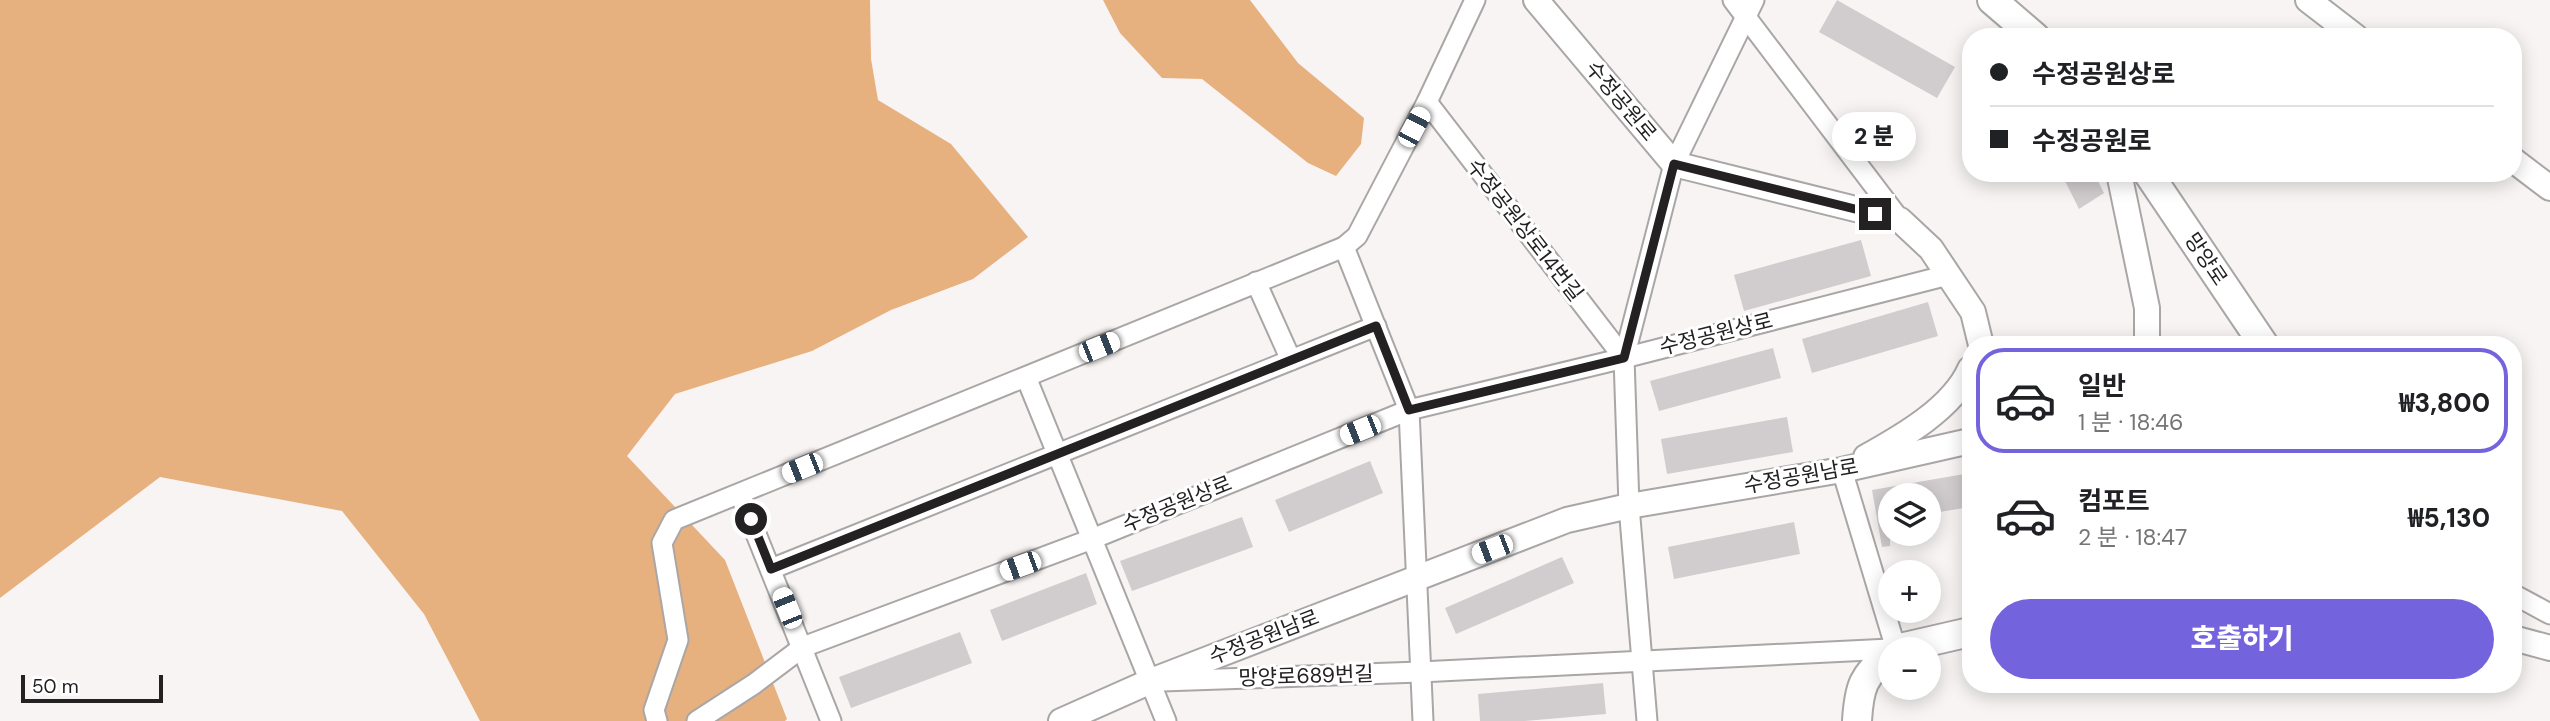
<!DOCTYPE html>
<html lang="ko">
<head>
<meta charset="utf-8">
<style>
	:root { --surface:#fff; --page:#f2f2f2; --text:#202124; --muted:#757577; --line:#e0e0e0; --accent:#7363dd }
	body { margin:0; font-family:"DM Sans","Noto Sans KR",sans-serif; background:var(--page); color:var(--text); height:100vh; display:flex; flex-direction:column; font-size:26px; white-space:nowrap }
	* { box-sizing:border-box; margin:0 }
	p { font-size:23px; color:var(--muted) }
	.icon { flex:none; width:38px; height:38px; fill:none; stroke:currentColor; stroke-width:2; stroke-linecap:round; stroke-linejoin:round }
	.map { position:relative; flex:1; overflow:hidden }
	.sheet { position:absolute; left:1962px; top:336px; width:560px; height:357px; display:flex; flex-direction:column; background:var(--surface); border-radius:28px; box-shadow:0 4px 18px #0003 }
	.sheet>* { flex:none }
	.guide { position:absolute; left:1962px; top:28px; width:560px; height:154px; border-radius:28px; box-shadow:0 4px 18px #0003; display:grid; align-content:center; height:154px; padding:0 28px; background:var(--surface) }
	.fabs { position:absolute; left:1878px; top:483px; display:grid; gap:14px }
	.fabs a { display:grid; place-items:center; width:63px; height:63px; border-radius:50%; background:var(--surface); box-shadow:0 4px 18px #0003; font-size:35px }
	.scale { position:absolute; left:21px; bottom:18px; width:142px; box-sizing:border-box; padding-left:7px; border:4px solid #232121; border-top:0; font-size:19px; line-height:24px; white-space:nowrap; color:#232121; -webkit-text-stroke:5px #fff; paint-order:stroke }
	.end { position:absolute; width:32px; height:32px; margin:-16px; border:9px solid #232121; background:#fff; box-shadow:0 0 0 4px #fff }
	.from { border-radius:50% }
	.bubble { position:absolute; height:49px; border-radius:24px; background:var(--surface); box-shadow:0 4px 18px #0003; font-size:23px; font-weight:800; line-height:49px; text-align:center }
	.car { position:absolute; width:21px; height:42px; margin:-21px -10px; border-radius:9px; box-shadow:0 0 5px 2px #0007; background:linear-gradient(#fff 24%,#345 0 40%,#fff 0 76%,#345 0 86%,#fff 0) }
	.guide b { display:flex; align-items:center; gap:24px; height:66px; font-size:26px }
	.guide b+b { border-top:2px solid var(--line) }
	.guide i { width:18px; height:18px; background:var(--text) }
	ul { padding:12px 0 0; list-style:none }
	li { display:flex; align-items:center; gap:21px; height:105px; margin:0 14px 10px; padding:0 14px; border:4px solid transparent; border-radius:28px }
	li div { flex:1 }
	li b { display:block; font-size:26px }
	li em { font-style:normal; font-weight:800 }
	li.selected { border-color:var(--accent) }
	li>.icon { width:63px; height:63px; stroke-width:1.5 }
	.primary-button { display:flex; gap:14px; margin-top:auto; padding:14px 28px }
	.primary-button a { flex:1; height:80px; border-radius:42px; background:var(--accent); color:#fff; font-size:28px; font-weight:800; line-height:80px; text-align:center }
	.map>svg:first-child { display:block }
	.forest { fill:#e7b07f }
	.building { fill:#d1cdce }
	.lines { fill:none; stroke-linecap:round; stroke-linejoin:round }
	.minor-casing { stroke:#aaa6a6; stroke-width:23 }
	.tertiary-casing { stroke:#aaa6a6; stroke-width:28 }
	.secondary-casing { stroke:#aaa6a6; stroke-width:32 }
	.minor { stroke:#fff; stroke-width:19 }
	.tertiary { stroke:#fff; stroke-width:24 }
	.secondary { stroke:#fff; stroke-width:28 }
	.route { stroke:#232121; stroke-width:9 }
	.labels { text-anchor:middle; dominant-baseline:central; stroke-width:6; stroke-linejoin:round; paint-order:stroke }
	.street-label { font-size:21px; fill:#232121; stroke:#fff }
</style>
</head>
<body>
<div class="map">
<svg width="2550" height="721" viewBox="0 0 2550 721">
	<rect width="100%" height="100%" fill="#f8f4f4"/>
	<g class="forest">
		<path d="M0 0H870L871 59 878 100 951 144 1028 237 973 279 891 310 812 351 675 394 627 456 725 560 787 719 785 721H480L424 614 342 511 160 477 0 598Z"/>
		<path d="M1103 0H1250L1298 63 1364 118 1361 144 1336 176 1308 163 1202 79 1162 78 1120 33Z"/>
	</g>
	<g class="building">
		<path d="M1837 0 1955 67 1937 98 1819 32Z"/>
		<path d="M2061 173H2094L2104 193 2079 209Z"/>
		<path d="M1861 240 1871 276 1744 311 1734 275Z"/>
		<path d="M1928 302 1938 336 1812 373 1802 339Z"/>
		<path d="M1773 348 1781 378 1659 411 1650 381Z"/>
		<path d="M1787 417 1793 452 1667 474 1661 439Z"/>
		<path d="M1370 461 1383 493 1289 532 1275 500Z"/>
		<path d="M1970 473V507L1928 514V495H1890V546L1882 547 1872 490Z"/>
		<path d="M1242 517 1253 547 1132 591 1120 561Z"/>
		<path d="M1794 522 1800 554 1674 579 1668 547Z"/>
		<path d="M1562 557 1574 583 1456 634 1445 608Z"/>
		<path d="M1086 573 1097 604 1002 641 990 610Z"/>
		<path d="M960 632 972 663 851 708 839 677Z"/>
		<path d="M1603 683 1606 714 1525 721H1480L1478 694Z"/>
	</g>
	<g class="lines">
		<defs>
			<g id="minor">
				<path d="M1733 0 1900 220"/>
				<path d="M1427 102 1624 358"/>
				<path d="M1344 247 1409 410 1423 721"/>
				<path d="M1256 282 1291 360"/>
				<path d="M1026 377 1166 721"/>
				<path d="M1842 470 1896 649H1894"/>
				<path d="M740 494 831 721"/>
				<path d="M771 569 1376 326"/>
				<path d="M2513 594 2550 614"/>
				<path d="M1162 681 1420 672 1890 649"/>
				<path d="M657 721 654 710 678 640 662 543 674 520 1344 247 1357 236 1427 102 1475 0"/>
				<path d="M697 721 754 684 803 647 1092 539 1409 410 1624 358 1948 275"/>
				<path d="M1647 721 1629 506 1624 358 1674 164 1754 0"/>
			</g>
			<g id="tertiary">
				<path d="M1536 0 1674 164 1900 220 1931 249 1973 312 1981 345"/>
				<path d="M2308 0 2356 37"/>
				<path d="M2513 160 2550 188"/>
				<path d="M2119 173 2147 308V345"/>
				<path d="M1866 457C1902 437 1953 408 1970 369"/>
				<path d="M2513 638 2550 648"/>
				<path d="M1061 721 1151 681 1567 520 1629 506 1842 470 1970 441"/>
			</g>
			<g id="secondary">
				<path d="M1992 0 2035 37"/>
				<path d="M2148 173 2264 345"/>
				<path d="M1896 649 1970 632"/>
				<path d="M1857 721C1859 687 1863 675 1890 654"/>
			</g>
		</defs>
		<use href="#minor" class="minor-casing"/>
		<use href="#tertiary" class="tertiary-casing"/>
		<use href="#secondary" class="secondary-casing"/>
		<use href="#minor" class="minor"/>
		<use href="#tertiary" class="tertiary"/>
		<use href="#secondary" class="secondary"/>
	</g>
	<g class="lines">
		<path class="route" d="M751 519 771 569 1376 326 1409 410 1624 358 1674 164 1875 214"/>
	</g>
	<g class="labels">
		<g class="street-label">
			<text transform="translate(1621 101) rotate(50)">수정공원로</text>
			<text transform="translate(1525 230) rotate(52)">수정공원상로14번길</text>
			<text transform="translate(2206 259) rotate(56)">망양로</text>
			<text transform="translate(1716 334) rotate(-14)">수정공원상로</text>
			<text transform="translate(1801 476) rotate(-10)">수정공원남로</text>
			<text transform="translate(1177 504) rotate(-22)">수정공원상로</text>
			<text transform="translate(1264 637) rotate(-21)">수정공원남로</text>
			<text transform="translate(1306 676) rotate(-2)">망양로689번길</text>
		</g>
	</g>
</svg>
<div class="fabs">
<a><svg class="icon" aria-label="layers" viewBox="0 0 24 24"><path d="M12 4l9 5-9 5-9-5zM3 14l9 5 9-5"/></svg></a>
<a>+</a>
<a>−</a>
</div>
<div class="scale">50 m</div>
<i class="end from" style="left:751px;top:519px"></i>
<i class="end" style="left:1875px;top:214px"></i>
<div class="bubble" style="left:1832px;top:112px;width:84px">2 분</div>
<i class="car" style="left:1414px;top:127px;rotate:28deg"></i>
<i class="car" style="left:1099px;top:347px;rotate:68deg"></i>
<i class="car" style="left:1360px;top:430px;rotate:248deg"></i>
<i class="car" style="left:802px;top:468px;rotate:248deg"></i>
<i class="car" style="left:1492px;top:549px;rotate:249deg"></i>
<i class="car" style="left:1020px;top:566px;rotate:250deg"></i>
<i class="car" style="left:787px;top:608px;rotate:338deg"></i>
<div class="guide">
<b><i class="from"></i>수정공원상로</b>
<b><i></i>수정공원로</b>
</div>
<section class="sheet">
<ul>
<li class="selected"><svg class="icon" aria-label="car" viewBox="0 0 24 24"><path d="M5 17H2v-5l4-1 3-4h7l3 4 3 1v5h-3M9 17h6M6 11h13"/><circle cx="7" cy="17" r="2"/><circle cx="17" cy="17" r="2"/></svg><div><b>일반</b><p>1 분 · 18:46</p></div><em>₩3,800</em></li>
<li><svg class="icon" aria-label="car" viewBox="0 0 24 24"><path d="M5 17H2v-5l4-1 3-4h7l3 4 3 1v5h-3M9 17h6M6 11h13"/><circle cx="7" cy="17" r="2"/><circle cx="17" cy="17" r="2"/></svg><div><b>컴포트</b><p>2 분 · 18:47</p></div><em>₩5,130</em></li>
</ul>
<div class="primary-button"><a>호출하기</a></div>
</section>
</div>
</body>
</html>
